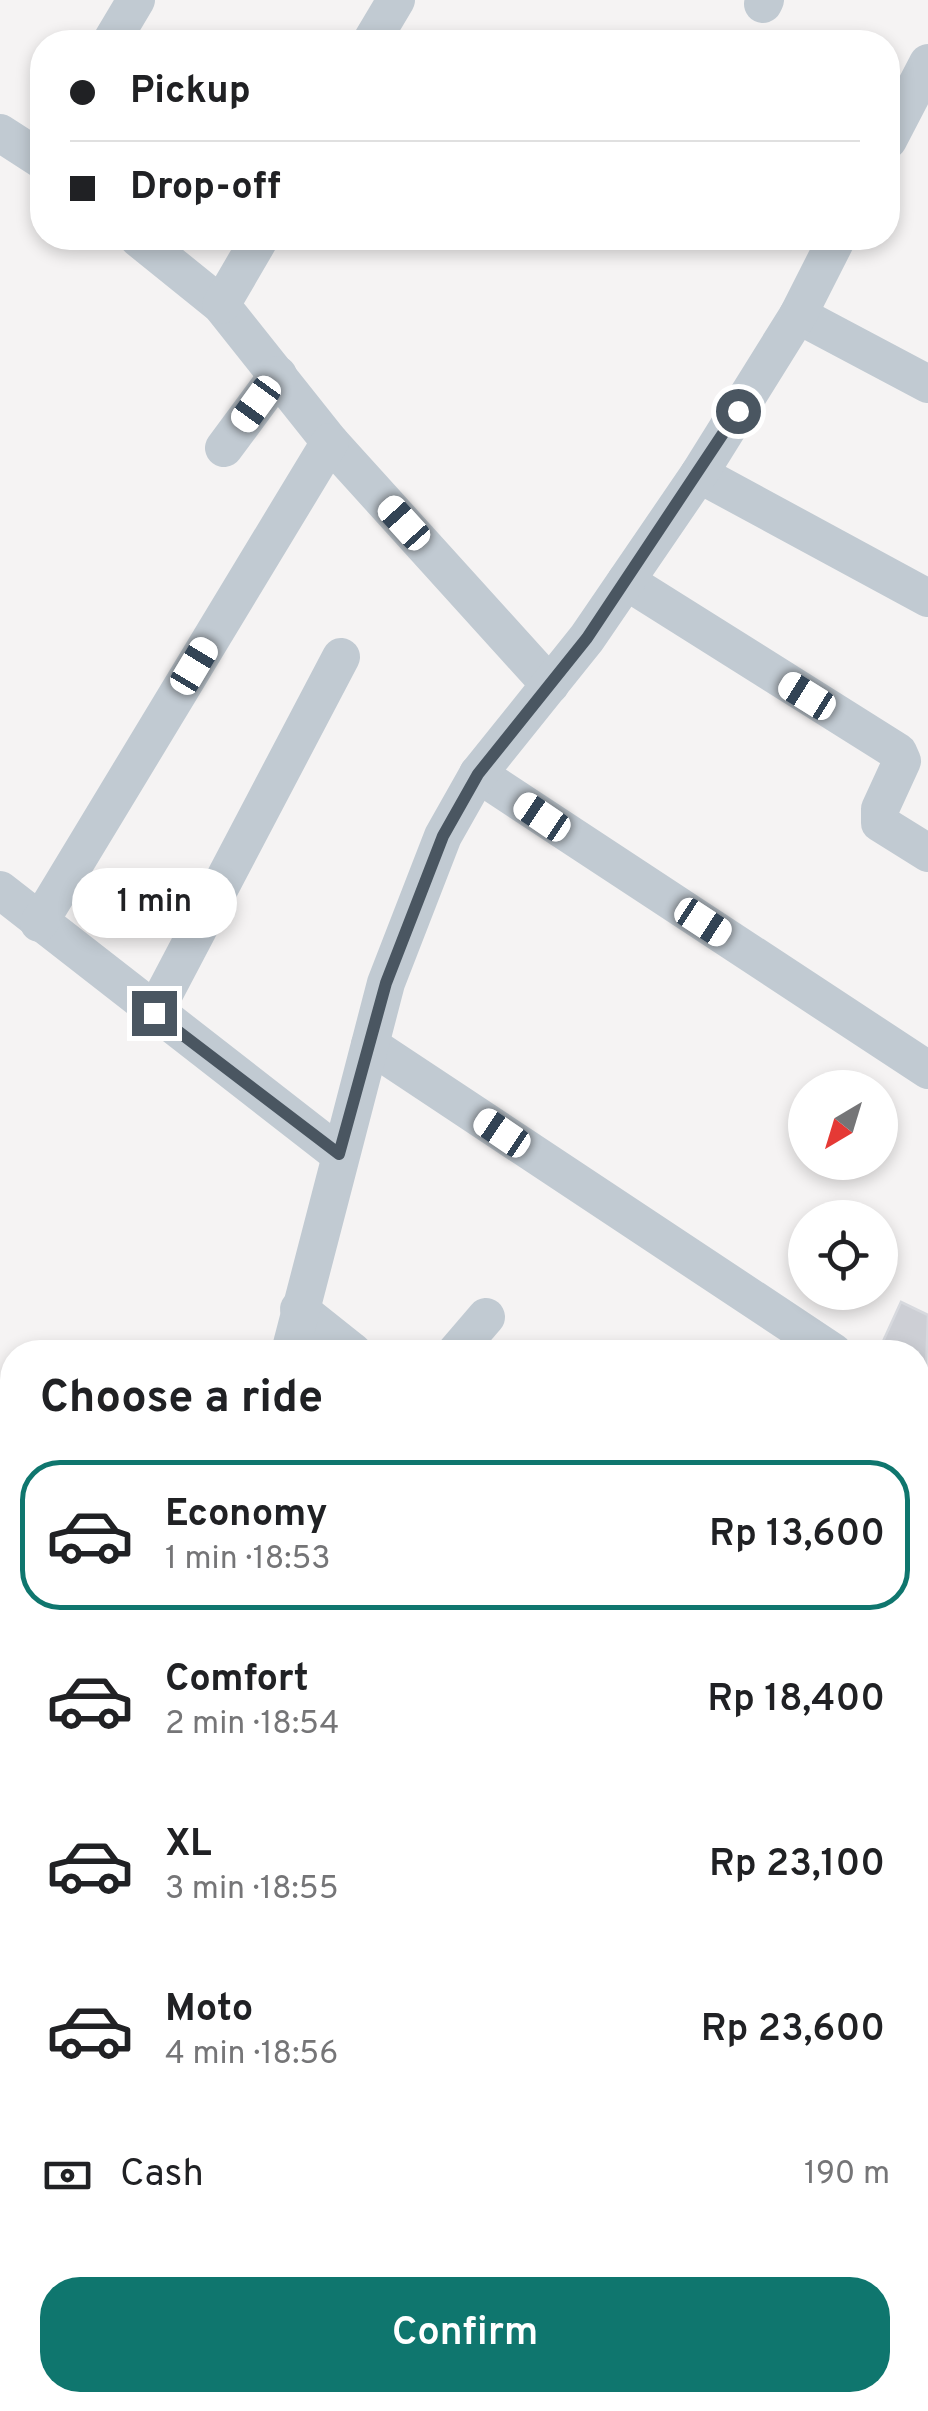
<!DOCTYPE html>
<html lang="en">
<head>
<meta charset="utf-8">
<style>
	:root { --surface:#fff; --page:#f6f6f6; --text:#202124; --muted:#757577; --line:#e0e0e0; --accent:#0f766e }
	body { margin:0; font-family:Overpass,sans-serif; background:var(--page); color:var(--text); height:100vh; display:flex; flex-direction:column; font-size:38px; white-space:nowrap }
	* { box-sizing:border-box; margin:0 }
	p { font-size:32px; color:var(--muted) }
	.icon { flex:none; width:55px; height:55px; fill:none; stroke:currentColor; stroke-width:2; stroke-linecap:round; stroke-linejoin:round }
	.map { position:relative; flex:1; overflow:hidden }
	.sheet { position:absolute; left:0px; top:1340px; width:930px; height:1072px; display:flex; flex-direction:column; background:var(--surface); border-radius:40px 40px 0 0; box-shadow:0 5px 15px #0003 }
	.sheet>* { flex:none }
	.banner { position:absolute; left:30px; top:30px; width:870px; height:220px; border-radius:40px; box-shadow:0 5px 15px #0003; display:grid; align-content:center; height:220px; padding:0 40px; background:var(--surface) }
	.needle { width:65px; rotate:218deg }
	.controls { position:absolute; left:788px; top:1070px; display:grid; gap:20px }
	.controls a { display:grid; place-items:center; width:110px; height:110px; border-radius:50%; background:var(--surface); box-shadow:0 5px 15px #0003; font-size:50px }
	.end { position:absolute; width:45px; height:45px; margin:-22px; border:12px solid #4a5661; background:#fff; box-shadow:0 0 0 5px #fff }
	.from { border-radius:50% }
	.bubble { position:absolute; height:70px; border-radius:35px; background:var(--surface); box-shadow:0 5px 15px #0003; font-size:32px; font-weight:600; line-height:70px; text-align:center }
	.car { position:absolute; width:30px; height:60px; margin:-30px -15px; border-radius:12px; box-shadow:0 0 8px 2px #0007; background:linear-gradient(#fff 24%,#345 0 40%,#fff 0 76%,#345 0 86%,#fff 0) }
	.banner b { display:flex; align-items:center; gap:35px; height:95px; font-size:38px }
	.banner b+b { border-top:2px solid var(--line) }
	.banner i { width:25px; height:25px; background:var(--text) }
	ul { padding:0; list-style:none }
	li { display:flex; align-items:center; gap:30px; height:150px; margin:0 20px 15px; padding:0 20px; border:5px solid transparent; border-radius:40px }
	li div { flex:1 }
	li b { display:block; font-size:38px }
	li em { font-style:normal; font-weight:600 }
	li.current { border-color:var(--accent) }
	li>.icon { width:90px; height:90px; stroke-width:1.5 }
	h2 { padding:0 40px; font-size:45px; line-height:120px }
	.pay { display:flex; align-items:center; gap:25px; height:110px; padding:0 40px; font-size:38px }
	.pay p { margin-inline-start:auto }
	.button { display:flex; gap:20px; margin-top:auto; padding:20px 40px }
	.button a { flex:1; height:115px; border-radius:40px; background:var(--accent); color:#fff; font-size:40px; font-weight:600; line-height:115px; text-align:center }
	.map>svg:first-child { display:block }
	.building { fill:#cdcfd5; stroke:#d7d9de; stroke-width:2.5 }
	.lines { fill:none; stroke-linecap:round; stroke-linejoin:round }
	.minor { stroke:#c1cad2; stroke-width:38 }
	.route { stroke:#4a5661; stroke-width:12 }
</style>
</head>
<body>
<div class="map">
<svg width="928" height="2411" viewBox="0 0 928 2411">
	<rect width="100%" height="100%" fill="#f5f3f3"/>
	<g class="building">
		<path d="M901 1302 928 1315 926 1370 918 1366V1352L880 1348Z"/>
		<path d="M928 1589V1626L918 1618V1602Z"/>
		<path d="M928 1656V1693L918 1684V1668Z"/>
		<path d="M928 1705V1778L918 1769V1717Z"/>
		<path d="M928 1819V1867L918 1859V1832Z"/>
		<path d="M5 1822 12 1827V1882L0 1873V1829Z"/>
		<path d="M918 1985 928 1993V2005L918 2019Z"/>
		<path d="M0 2001 12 2009V2051L0 2042Z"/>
		<path d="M928 2020V2100L918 2114V2034Z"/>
		<path d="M0 2273 12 2283V2299L0 2315Z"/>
		<path d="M12 2311V2344L0 2335Z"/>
		<path d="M12 2356V2393L0 2383V2372Z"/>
		<path d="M168 2400H229L235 2402 232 2411H181L166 2406Z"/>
		<path d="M469 2400H520L545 2411H464Z"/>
	</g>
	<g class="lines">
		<g class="minor">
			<path d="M763 4 765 0"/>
			<path d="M111 42 136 0"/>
			<path d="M371 42 396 0"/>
			<path d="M0 133 42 160"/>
			<path d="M888 140 928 63"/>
			<path d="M138 238 221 305 330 442 550 685"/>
			<path d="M221 305 260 238"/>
			<path d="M798 315 928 384"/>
			<path d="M224 448 278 375"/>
			<path d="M699 474 928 598"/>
			<path d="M626 581 898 752 902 761 880 809V823L928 853"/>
			<path d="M478 774 928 1070"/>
			<path d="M0 890 339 1154"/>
			<path d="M39 923 330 442"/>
			<path d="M154 1013 341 657"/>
			<path d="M370 1045 833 1352"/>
			<path d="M299 1309 353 1352"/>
			<path d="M290 1352 386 983 443 836 478 774 587 638 699 474 798 315 837 238"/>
			<path d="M456 1352 486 1317"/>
			<path d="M918 1408 928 1415"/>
			<path d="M918 1920 928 1928"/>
			<path d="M0 2230 12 2216"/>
			<path d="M918 2301 927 2306"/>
			<path d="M297 2400 313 2411"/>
			<path d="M560 2400 582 2411"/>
			<path d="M428 2411 433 2400"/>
		</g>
	</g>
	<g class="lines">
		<path class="route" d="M154 1013 339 1154 386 983 443 836 478 774 587 638 738 411"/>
	</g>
</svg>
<div class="controls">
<a><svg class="needle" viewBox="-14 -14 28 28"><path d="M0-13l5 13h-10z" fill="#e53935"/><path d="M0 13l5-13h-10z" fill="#757577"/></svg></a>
<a><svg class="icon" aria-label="locate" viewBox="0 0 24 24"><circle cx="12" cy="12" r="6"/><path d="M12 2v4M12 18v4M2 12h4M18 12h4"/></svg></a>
</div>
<i class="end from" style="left:738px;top:411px"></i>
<i class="end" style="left:154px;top:1013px"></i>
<div class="bubble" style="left:72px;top:868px;width:165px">1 min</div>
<i class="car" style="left:256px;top:404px;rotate:216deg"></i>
<i class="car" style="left:404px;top:523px;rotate:318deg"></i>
<i class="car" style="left:194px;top:666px;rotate:31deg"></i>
<i class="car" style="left:807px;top:696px;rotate:302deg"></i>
<i class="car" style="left:542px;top:817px;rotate:304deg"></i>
<i class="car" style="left:703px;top:922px;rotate:123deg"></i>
<i class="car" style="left:502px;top:1133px;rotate:304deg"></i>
<div class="banner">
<b><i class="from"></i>Pickup</b>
<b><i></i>Drop-off</b>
</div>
<section class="sheet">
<h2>Choose a ride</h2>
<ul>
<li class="current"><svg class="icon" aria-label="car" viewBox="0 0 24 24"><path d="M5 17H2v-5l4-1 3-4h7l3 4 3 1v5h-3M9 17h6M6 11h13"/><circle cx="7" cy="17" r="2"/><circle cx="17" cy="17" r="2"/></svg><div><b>Economy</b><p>1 min · 18:53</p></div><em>Rp 13,600</em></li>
<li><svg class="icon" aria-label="car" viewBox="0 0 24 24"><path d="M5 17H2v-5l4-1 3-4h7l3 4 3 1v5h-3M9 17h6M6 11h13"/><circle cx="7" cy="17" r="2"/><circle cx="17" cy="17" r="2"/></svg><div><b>Comfort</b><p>2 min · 18:54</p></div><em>Rp 18,400</em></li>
<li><svg class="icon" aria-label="car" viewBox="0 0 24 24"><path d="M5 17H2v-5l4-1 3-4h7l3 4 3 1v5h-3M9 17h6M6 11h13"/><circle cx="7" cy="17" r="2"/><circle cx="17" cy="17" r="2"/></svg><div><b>XL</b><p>3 min · 18:55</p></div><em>Rp 23,100</em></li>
<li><svg class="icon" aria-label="car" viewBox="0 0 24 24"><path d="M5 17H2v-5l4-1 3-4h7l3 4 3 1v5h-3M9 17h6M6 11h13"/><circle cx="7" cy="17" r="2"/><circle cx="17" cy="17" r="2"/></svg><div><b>Moto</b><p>4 min · 18:56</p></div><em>Rp 23,600</em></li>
</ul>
<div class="pay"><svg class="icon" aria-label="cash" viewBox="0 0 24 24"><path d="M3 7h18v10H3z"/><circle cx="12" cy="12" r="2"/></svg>Cash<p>190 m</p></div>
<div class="button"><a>Confirm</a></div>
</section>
</div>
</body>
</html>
